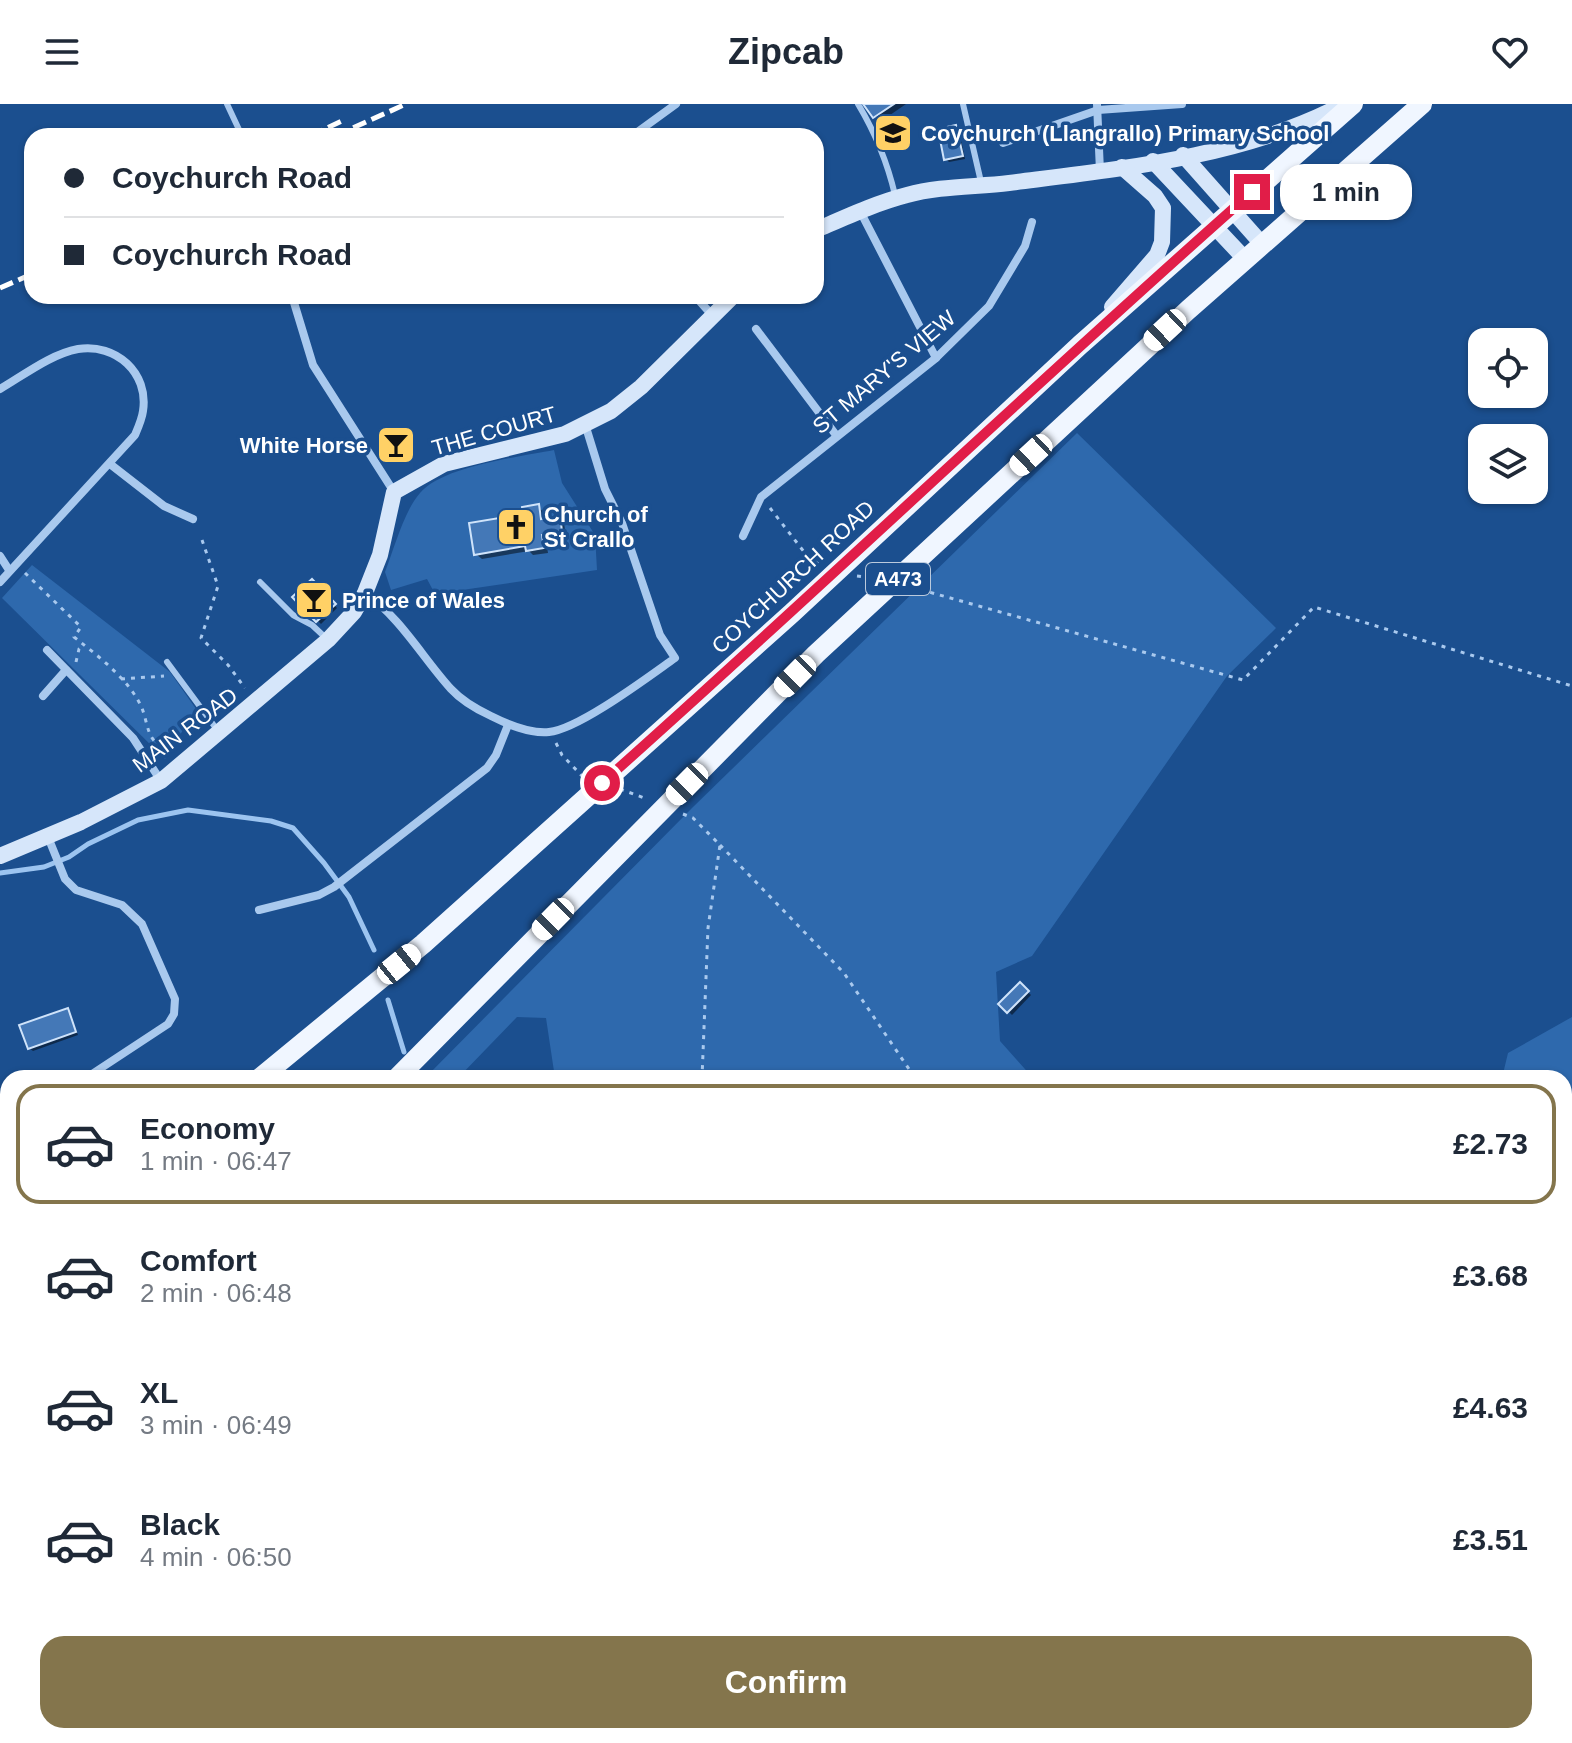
<!DOCTYPE html>
<html lang="en">
<head>
<meta charset="utf-8">
<style>
	:root { --surface:#fff; --page:#f6f6f7; --text:#1f2937; --muted:#747a83; --line:#e0e1e3; --accent:#84754c }
	body { margin:0; font-family:Arial,sans-serif; background:var(--page); color:var(--text); height:100vh; display:flex; flex-direction:column; font-size:30px; white-space:nowrap }
	* { box-sizing:border-box; margin:0 }
	p { font-size:26px; color:var(--muted) }
	.icon { flex:none; width:44px; height:44px; fill:none; stroke:currentColor; stroke-width:2; stroke-linecap:round; stroke-linejoin:round }
	.map { position:relative; flex:1; overflow:hidden }
	.panel { position:absolute; left:0px; top:966px; width:1572px; height:674px; display:flex; flex-direction:column; background:var(--surface); border-radius:24px 24px 0 0; box-shadow:0 2px 6px #0004 }
	.panel>* { flex:none }
	.hud { position:absolute; left:24px; top:24px; width:800px; height:176px; border-radius:24px; box-shadow:0 2px 6px #0004; display:grid; align-content:center; height:176px; padding:0 40px; background:var(--surface) }
	.controls { position:absolute; left:1468px; top:224px; display:grid; gap:16px }
	.controls a { display:grid; place-items:center; width:80px; height:80px; border-radius:16px; background:var(--surface); box-shadow:0 2px 6px #0004; font-size:40px }
	.end { position:absolute; width:36px; height:36px; margin:-18px; border:10px solid #e11d48; background:#fff; box-shadow:0 0 0 4px #fff }
	.from { border-radius:50% }
	.bubble { position:absolute; height:56px; border-radius:24px; background:var(--surface); box-shadow:0 2px 6px #0004; font-size:26px; font-weight:800; line-height:56px; text-align:center }
	.car { position:absolute; width:24px; height:48px; margin:-24px -12px; border-radius:10px; box-shadow:0 0 6px 2px #0007; background:linear-gradient(#fff 24%,#345 0 40%,#fff 0 76%,#345 0 86%,#fff 0) }
	.hud b { display:flex; align-items:center; gap:28px; height:76px; font-size:30px }
	.hud b+b { border-top:2px solid var(--line) }
	.hud i { width:20px; height:20px; background:var(--text) }
	ul { padding:14px 0 0; list-style:none }
	li { display:flex; align-items:center; gap:24px; height:120px; margin:0 16px 12px; padding:0 24px; border:4px solid transparent; border-radius:24px }
	li div { flex:1 }
	li b { display:block; font-size:30px }
	li em { font-style:normal; font-weight:800 }
	li.selected { border-color:var(--accent) }
	li>.icon { width:72px; height:72px; stroke-width:1.5 }
	.action { display:flex; gap:16px; margin-top:auto; padding:16px 40px }
	.action a { flex:1; height:92px; border-radius:24px; background:var(--accent); color:#fff; font-size:32px; font-weight:800; line-height:92px; text-align:center }
	header { display:flex; justify-content:space-between; align-items:center; height:104px; padding:0 40px; background:var(--surface); font-size:36px; font-weight:800 }
	.map>svg:first-child { display:block }
	.green { fill:#2e69ad; fill-rule:evenodd }
	.shadow { fill:#0007 }
	.lines { fill:none; stroke-linecap:round; stroke-linejoin:round }
	.stream { stroke:#9cc4f0; stroke-width:5 }
	.river { stroke:#3c6290; stroke-width:28 }
	.building { fill:#4478b7; stroke:#cfe3fa; stroke-width:2 }
	.path { stroke:#a9c9ee; stroke-width:3; stroke-dasharray:4 6; stroke-linecap:butt }
	.lane { stroke:#a9c9ee; stroke-width:6 }
	.street { stroke:#a9c9ee; stroke-width:8 }
	.secondary { stroke:#d6e6fa; stroke-width:16 }
	.primary { stroke:#f0f6ff; stroke-width:20 }
	.rail { stroke:#fff; stroke-width:5; stroke-dasharray:14 6; stroke-linecap:butt }
	.route { stroke:#e11d48; stroke-width:10 }
	.labels { text-anchor:middle; dominant-baseline:central; stroke-width:7; stroke-linejoin:round; paint-order:stroke }
	.shield { fill:#1b4f8f; stroke:#bbcadd; stroke-width:2 }
	.shield-label { font-size:20px; font-weight:bold; fill:#fff }
	.poi-label { font-size:22px; font-weight:bold; fill:#fff; stroke:#1b4f8f; text-anchor:start }
	.street-label { font-size:22px; fill:#fff; stroke:#1b4f8f }
</style>
</head>
<body>
<header><svg class="icon" aria-label="menu" viewBox="0 0 24 24"><path d="M4 6h16M4 12h16M4 18h16"/></svg>Zipcab<svg class="icon" aria-label="heart" viewBox="0 0 24 24"><path d="M12 20l-8-8c-3-5 5-10 8-4 3-6 11-1 8 4z"/></svg></header>
<div class="map">
<svg width="1572" height="1639" viewBox="0 0 1572 1639">
	<rect width="100%" height="100%" fill="#1b4f8f"/>
	<g class="green">
		<path d="M1077 329 1276 524 1227 572 1032 852 996 868 1000 937 1033 974H555L546 914 517 913 458 974H425L692 704Z"/>
		<path d="M554 346 562 379 595 431 597 466 435 490 427 475 391 486 385 468C394 445 404 407 420 389 443 362 519 353 554 346ZM538 400 541 415 560 412 562 427 542 431 544 444 526 447 525 442 474 450 523 410 522 403Z"/>
		<path d="M32 461 170 568 196 605 165 655 2 494Z"/>
		<path d="M1572 913V1216L1564 1218V974H1502L1508 949Z"/>
		<path d="M1572 1558V1639H1508L1513 1632H1564V1564Z"/>
	</g>
	<g class="shadow">
		<path d="M866 0H906L880 18Z"/>
		<path d="M955 23 959 26 965 55 949 58 946 55Z"/>
		<path d="M538 402 543 408 545 416 559 414 564 419 566 432 546 436 548 449 533 451 529 447 482 455 476 450Z"/>
		<path d="M312 477 337 504 321 520 295 493Z"/>
		<path d="M1020 881 1031 891 1012 911 1001 900Z"/>
		<path d="M68 906 78 931 33 947 29 944Z"/>
		<path d="M8 1450V1472L0 1462V1456Z"/>
		<path d="M7 1554 8 1632H168L159 1639H0V1560Z"/>
		<path d="M201 1632H351L342 1639H192Z"/>
	</g>
	<g class="lines">
		<g class="stream">
			<path d="M0 769 44 763 69 753 88 740 138 716 188 706 271 717 293 724 324 759 349 793 374 846"/>
			<path d="M388 896 404 948"/>
			<path d="M599 1632 600 1639"/>
			<path d="M862 1639 868 1632"/>
		</g>
		<g class="river">
			<path d="M1564 1538 1572 1528"/>
			<path d="M564 1639 572 1636 590 1639"/>
			<path d="M1491 1639 1495 1632"/>
		</g>
	</g>
	<g class="building">
		<path d="M863 0H894L873 14Z"/>
		<path d="M956 21 963 52 944 56 938 25Z"/>
		<path d="M539 400 541 415 560 412 562 427 542 431 544 444 526 447 525 442 474 451 469 419 523 410 522 403Z"/>
		<path d="M312 475 336 500 316 518 292 493Z"/>
		<path d="M1020 878 1029 887 1007 909 998 900Z"/>
		<path d="M68 904 76 928 28 945 19 921Z"/>
		<path d="M7 1552 8 1632H103L109 1639H0V1558Z"/>
		<path d="M103 1632H152L143 1639H109Z"/>
		<path d="M198 1632H335L326 1639H189Z"/>
	</g>
	<g class="lines">
		<g class="path">
			<path d="M770 404 808 453 820 461"/>
			<path d="M202 436 218 482 201 534 228 561 245 584"/>
			<path d="M25 469 81 523 74 533C98 552 126 573 140 600 149 617 145 640 168 644L178 631 182 637"/>
			<path d="M857 472 873 474"/>
			<path d="M911 483 1243 576 1314 503 1572 582"/>
			<path d="M76 558 79 545 84 541"/>
			<path d="M121 575 164 572"/>
			<path d="M556 639 562 651 583 673"/>
			<path d="M620 685 647 695"/>
			<path d="M683 710 693 714 720 741 708 824 702 974"/>
			<path d="M720 741 844 869 915 974"/>
		</g>
		<g class="lane">
			<path d="M227 0 242 32"/>
			<path d="M858 0C876 30 887 57 895 91"/>
			<path d="M963 0 981 78"/>
			<path d="M260 478 293 511 312 521 327 535"/>
			<path d="M167 558 218 627"/>
			<path d="M0 1432 8 1426"/>
			<path d="M161 1639 170 1632"/>
			<path d="M337 1639 346 1632"/>
		</g>
		<g class="street">
			<path d="M1097 0 1100 67"/>
			<path d="M632 32 676 0"/>
			<path d="M1003 39 1098 6 1182 0"/>
			<path d="M860 107 936 254"/>
			<path d="M292 192 313 261 394 388"/>
			<path d="M695 192 712 211"/>
			<path d="M756 225 836 331"/>
			<path d="M0 285C24 271 51 250 78 245 116 239 149 269 143 307 142 315 138 324 135 331L0 478"/>
			<path d="M110 360 164 402 193 415"/>
			<path d="M743 432 761 393 936 254 989 202 1025 142 1032 118"/>
			<path d="M0 452 9 466"/>
			<path d="M365 489C401 514 422 553 451 585 462 597 476 605 491 612 507 620 529 630 549 628 579 625 648 573 675 554L660 531 622 419 605 385 585 320"/>
			<path d="M47 546 133 634 161 677"/>
			<path d="M43 592 66 566"/>
			<path d="M48 733 65 775 76 786 122 801 142 820 175 895 174 910 168 920 86 974"/>
			<path d="M259 806 319 791 334 783 487 664 496 651 508 621"/>
			<path d="M0 1039V1048"/>
			<path d="M518 1632 521 1639"/>
		</g>
		<g class="secondary">
			<path d="M1183 51 1262 140"/>
			<path d="M1153 57 1245 155"/>
			<path d="M816 126C846 113 876 99 907 91 939 82 976 83 1009 79 1119 65 1245 53 1344 0"/>
			<path d="M1112 203 1157 151 1162 138 1163 104 1155 92 1122 63"/>
			<path d="M0 752 81 718 161 677 328 536 354 508 365 489 380 451 394 388 444 360 565 330 611 307 641 283 733 192"/>
		</g>
		<g class="primary">
			<path d="M260 974 423 840 792 509 1080 241 1353 0"/>
			<path d="M397 974 816 550 1188 206 1422 0"/>
			<path d="M0 1188 8 1183"/>
			<path d="M0 1342 8 1335"/>
		</g>
		<g class="rail">
			<path d="M310 32 346 15"/>
			<path d="M335 32 406 0"/>
			<path d="M0 184 32 170"/>
		</g>
	</g>
	<g class="lines">
		<path class="route" d="M602 679C821 484 1032 282 1252 88"/>
	</g>
	<defs>
		<symbol id="school-square" viewBox="-11 -11 22 22"><rect x="-9" y="-9" width="18" height="18" rx="4" fill="#ffd166" stroke="#1b4f8f"/><path d="M0-5L7-2L0 1L-7-2ZM-4 1L0 2.5L4 1V4Q0 6-4 4Z" fill="#111"/></symbol>
		<symbol id="bar-square" viewBox="-11 -11 22 22"><rect x="-9" y="-9" width="18" height="18" rx="4" fill="#ffd166" stroke="#1b4f8f"/><path d="M-6-5H6L.8 .8V4.5H3.5V6h-7V4.5H-.8V.8Z" fill="#111"/></symbol>
		<symbol id="church-square" viewBox="-11 -11 22 22"><rect x="-9" y="-9" width="18" height="18" rx="4" fill="#ffd166" stroke="#1b4f8f"/><path d="M-1.2-6h2.4v3.5h3.3v2.4h-3.3V6h-2.4V-.1h-3.3v-2.4h3.3Z" fill="#111"/></symbol>
	</defs>
	<g fill-rule="evenodd">
		<use href="#school-square" x="871" y="7" width="44" height="44"/>
		<use href="#bar-square" x="374" y="319" width="44" height="44"/>
		<use href="#church-square" x="494" y="401" width="44" height="44"/>
		<use href="#bar-square" x="292" y="474" width="44" height="44"/>
	</g>
	<g class="labels">
		<rect class="shield" x="866" y="459" width="64" height="32" rx="6"/>
		<g class="shield-label">
			<text x="898" y="475">A473</text>
		</g>
		<g class="poi-label">
			<text x="921" y="29">Coychurch (Llangrallo) Primary School</text>
			<text x="368" y="341" text-anchor="end">White Horse</text>
			<text x="544" y="410">Church of<tspan x="544" dy="25">St Crallo</tspan></text>
			<text x="342" y="496">Prince of Wales</text>
		</g>
		<g class="street-label">
			<text transform="translate(884 268) rotate(-40)">ST MARY'S VIEW</text>
			<text transform="translate(494 327) rotate(-16)">THE COURT</text>
			<text transform="translate(793 473) rotate(-43)">COYCHURCH ROAD</text>
			<text transform="translate(185 626) rotate(-37)">MAIN ROAD</text>
		</g>
	</g>
</svg>
<div class="controls">
<a><svg class="icon" aria-label="locate" viewBox="0 0 24 24"><circle cx="12" cy="12" r="6"/><path d="M12 2v4M12 18v4M2 12h4M18 12h4"/></svg></a>
<a><svg class="icon" aria-label="layers" viewBox="0 0 24 24"><path d="M12 4l9 5-9 5-9-5zM3 14l9 5 9-5"/></svg></a>
</div>
<i class="end from" style="left:602px;top:679px"></i>
<i class="end" style="left:1252px;top:88px"></i>
<div class="bubble" style="left:1280px;top:60px;width:132px">1 min</div>
<i class="car" style="left:1165px;top:226px;rotate:227deg"></i>
<i class="car" style="left:1031px;top:351px;rotate:227deg"></i>
<i class="car" style="left:795px;top:572px;rotate:225deg"></i>
<i class="car" style="left:687px;top:680px;rotate:225deg"></i>
<i class="car" style="left:553px;top:815px;rotate:225deg"></i>
<i class="car" style="left:399px;top:860px;rotate:51deg"></i>
<div class="hud">
<b><i class="from"></i>Coychurch Road</b>
<b><i></i>Coychurch Road</b>
</div>
<section class="panel">
<ul>
<li class="selected"><svg class="icon" aria-label="car" viewBox="0 0 24 24"><path d="M5 17H2v-5l4-1 3-4h7l3 4 3 1v5h-3M9 17h6M6 11h13"/><circle cx="7" cy="17" r="2"/><circle cx="17" cy="17" r="2"/></svg><div><b>Economy</b><p>1 min · 06:47</p></div><em>£2.73</em></li>
<li><svg class="icon" aria-label="car" viewBox="0 0 24 24"><path d="M5 17H2v-5l4-1 3-4h7l3 4 3 1v5h-3M9 17h6M6 11h13"/><circle cx="7" cy="17" r="2"/><circle cx="17" cy="17" r="2"/></svg><div><b>Comfort</b><p>2 min · 06:48</p></div><em>£3.68</em></li>
<li><svg class="icon" aria-label="car" viewBox="0 0 24 24"><path d="M5 17H2v-5l4-1 3-4h7l3 4 3 1v5h-3M9 17h6M6 11h13"/><circle cx="7" cy="17" r="2"/><circle cx="17" cy="17" r="2"/></svg><div><b>XL</b><p>3 min · 06:49</p></div><em>£4.63</em></li>
<li><svg class="icon" aria-label="car" viewBox="0 0 24 24"><path d="M5 17H2v-5l4-1 3-4h7l3 4 3 1v5h-3M9 17h6M6 11h13"/><circle cx="7" cy="17" r="2"/><circle cx="17" cy="17" r="2"/></svg><div><b>Black</b><p>4 min · 06:50</p></div><em>£3.51</em></li>
</ul>
<div class="action"><a>Confirm</a></div>
</section>
</div>
</body>
</html>
